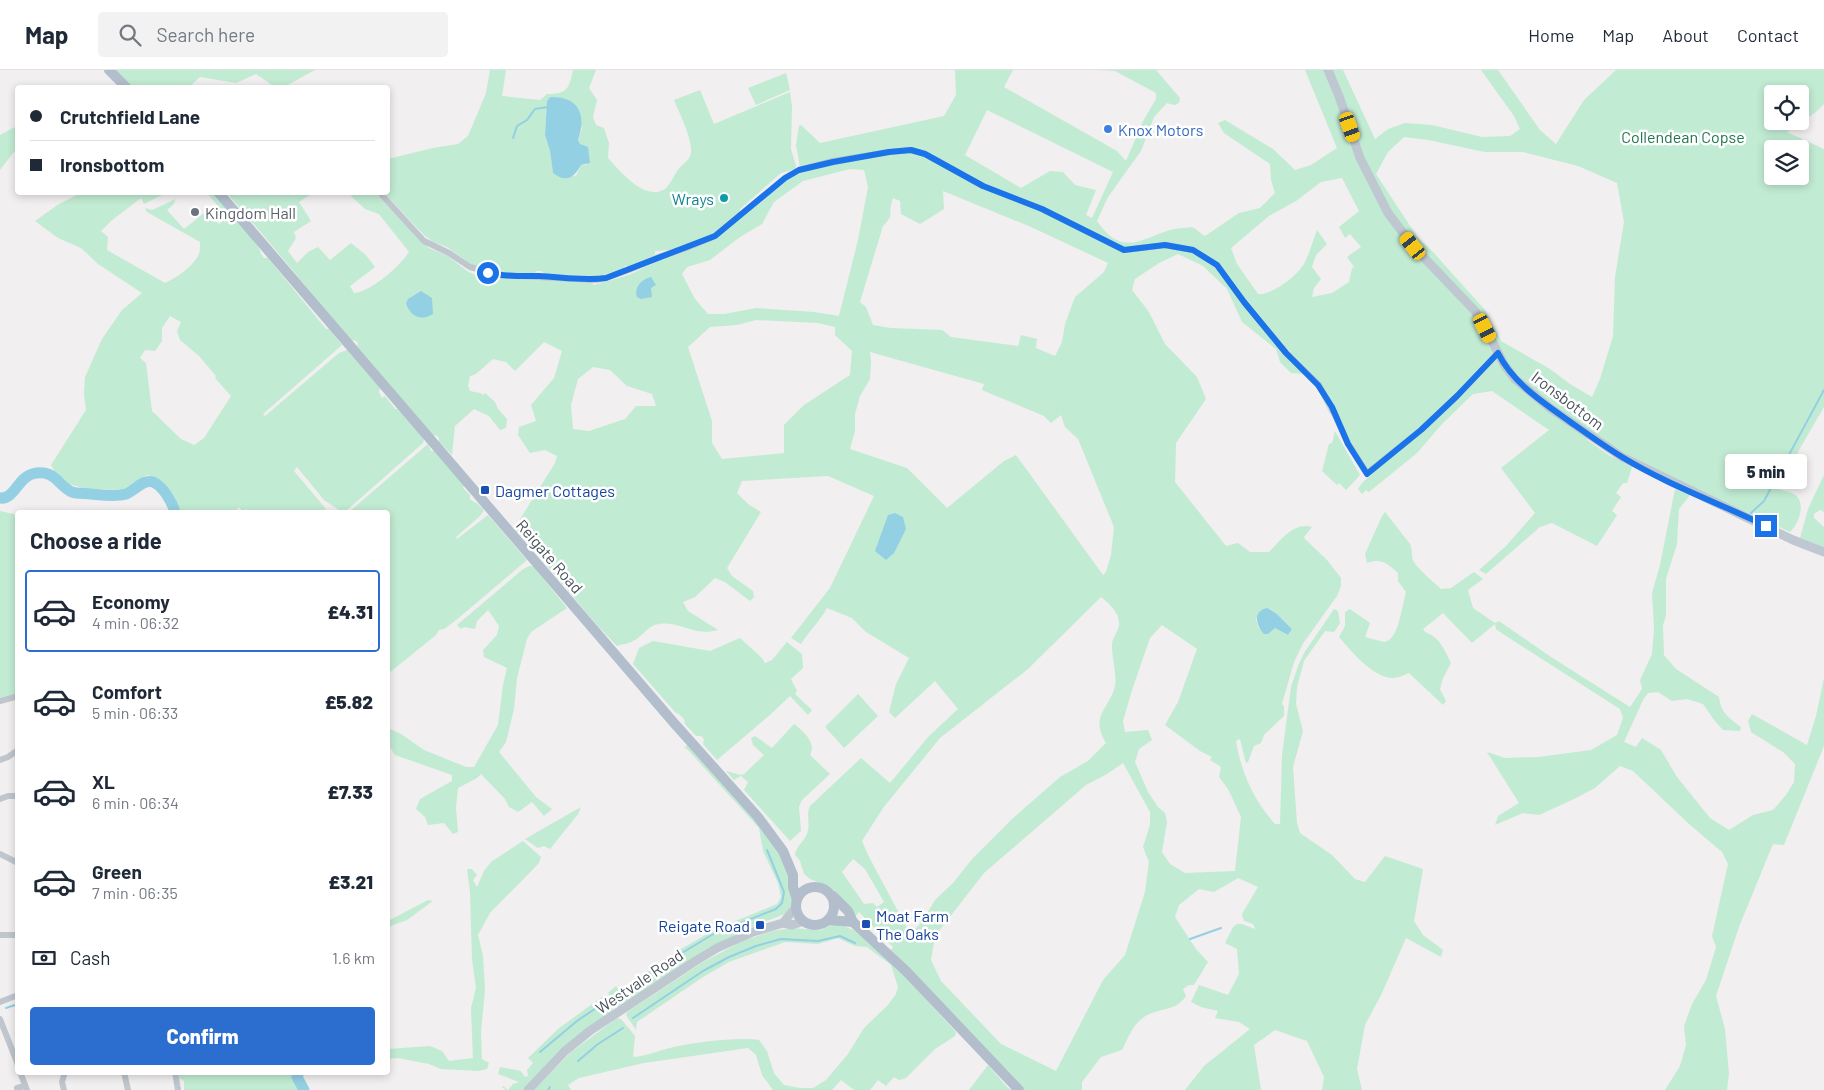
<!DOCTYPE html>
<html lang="en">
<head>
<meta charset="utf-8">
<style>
	:root { --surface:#fff; --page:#f2f2f3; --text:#1f2937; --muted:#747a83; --line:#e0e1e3; --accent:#2b6ed0 }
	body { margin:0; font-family:Barlow,sans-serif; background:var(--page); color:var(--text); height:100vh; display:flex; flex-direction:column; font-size:19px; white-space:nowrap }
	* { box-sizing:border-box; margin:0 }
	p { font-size:16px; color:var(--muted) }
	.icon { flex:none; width:28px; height:28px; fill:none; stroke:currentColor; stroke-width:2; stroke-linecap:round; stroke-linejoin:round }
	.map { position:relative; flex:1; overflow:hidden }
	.details { position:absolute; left:15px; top:440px; width:375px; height:565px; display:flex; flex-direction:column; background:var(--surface); border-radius:5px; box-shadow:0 2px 8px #0003 }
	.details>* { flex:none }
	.banner { position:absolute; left:15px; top:15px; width:375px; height:110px; border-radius:5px; box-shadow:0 2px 8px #0003; display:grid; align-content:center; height:110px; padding:0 15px; background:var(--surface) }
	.tools { position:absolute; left:1764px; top:15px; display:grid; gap:10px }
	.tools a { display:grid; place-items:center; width:45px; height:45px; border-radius:5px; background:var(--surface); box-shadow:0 2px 8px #0003; font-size:25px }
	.end { position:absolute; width:22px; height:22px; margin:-11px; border:6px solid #1a73e8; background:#fff; box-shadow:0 0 0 2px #fff }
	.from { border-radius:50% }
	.bubble { position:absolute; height:35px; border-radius:5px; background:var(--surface); box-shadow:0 2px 8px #0003; font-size:16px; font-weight:800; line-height:35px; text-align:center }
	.car { position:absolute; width:15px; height:30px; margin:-15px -8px; border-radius:6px; box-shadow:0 0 4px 1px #0007; background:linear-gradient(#f5c518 24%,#345 0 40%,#f5c518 0 76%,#345 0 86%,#f5c518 0) }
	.banner b { display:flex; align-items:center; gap:18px; height:48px; font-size:19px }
	.banner b+b { border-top:1px solid var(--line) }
	.banner i { width:12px; height:12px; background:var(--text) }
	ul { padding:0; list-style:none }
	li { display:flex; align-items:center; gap:15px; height:82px; margin:0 10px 8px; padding:0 5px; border:2px solid transparent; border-radius:5px }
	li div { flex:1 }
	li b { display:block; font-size:19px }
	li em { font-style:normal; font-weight:800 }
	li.current { border-color:var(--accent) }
	li>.icon { width:45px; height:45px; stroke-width:1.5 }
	h2 { padding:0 15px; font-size:22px; line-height:60px }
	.pay { display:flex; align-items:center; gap:12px; height:55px; padding:0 15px; font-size:19px }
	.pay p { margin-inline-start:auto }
	.cta { display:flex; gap:10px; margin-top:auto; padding:10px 15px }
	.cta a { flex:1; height:58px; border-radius:5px; background:var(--accent); color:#fff; font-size:20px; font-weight:800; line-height:58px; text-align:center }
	header { display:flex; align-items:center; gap:30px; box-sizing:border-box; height:70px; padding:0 25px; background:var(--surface); border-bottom:1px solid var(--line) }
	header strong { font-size:24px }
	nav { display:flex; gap:28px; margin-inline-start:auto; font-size:18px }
	.search { width:350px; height:45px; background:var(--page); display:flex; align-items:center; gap:12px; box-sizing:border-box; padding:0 18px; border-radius:5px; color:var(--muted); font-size:19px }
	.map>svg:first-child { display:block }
	.green { fill:#c2ebd3; fill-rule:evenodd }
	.water { fill:#94d0e3 }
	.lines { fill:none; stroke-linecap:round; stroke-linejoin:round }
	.stream { stroke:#94d0e3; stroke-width:2 }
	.river { stroke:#94d0e3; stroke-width:11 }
	.street { stroke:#bfc6cd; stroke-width:6 }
	.secondary { stroke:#bfc7d1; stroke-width:9 }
	.primary { stroke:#b2becb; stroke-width:10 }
	.route { stroke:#1a73e8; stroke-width:6 }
	.shop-dot { fill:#3f7fe0; stroke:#fff; stroke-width:2 }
	.culture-dot { fill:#0f9aa8; stroke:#fff; stroke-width:2 }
	.worship-dot { fill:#6b7280; stroke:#fff; stroke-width:2 }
	.transit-dot { fill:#1a4fb4; stroke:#fff; stroke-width:2 }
	.labels { text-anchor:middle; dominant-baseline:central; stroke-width:5; stroke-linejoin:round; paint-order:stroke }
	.shop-label { font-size:16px; fill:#366cbe; stroke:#fff; text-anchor:start }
	.park-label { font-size:16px; fill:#20754e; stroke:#fff }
	.culture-label { font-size:16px; fill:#0d838f; stroke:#fff; text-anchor:end }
	.worship-label { font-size:16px; fill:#5b616d; stroke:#fff; text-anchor:start }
	.street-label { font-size:16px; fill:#49525b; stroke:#fff }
	.transit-label { font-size:16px; fill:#164399; stroke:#fff; text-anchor:start }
</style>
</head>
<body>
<header>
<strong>Map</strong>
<div class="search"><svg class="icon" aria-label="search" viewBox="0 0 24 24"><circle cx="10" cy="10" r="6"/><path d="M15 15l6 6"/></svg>Search here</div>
<nav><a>Home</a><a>Map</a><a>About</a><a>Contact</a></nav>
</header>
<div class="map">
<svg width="1824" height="1020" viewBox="0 0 1824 1020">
	<rect width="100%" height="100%" fill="#f1efef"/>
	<g class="green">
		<path d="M116 0H315L282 18 274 17 272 15 256 4 236 13 200 7 189 17H132Z"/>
		<path d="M490 0H506L502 26 540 30 547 24C567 24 569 19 573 0H596L589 18 597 30 593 47 596 55 604 58 609 73 608 88C620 101 645 132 665 119 670 115 674 105 678 100 682 94 691 90 691 82 692 67 680 45 674 30L700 20 714 54 790 22 792 36 791 79 796 96 795 99 781 103 740 139V142L717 162 700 171 671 180 655 181V185L631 197 625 196 623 199 601 206 544 204 542 201H536L535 203H501L472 195 447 177 433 172 424 165 384 123 388 122V89L433 78 458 74 468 66 486 23ZM550 27H557L582 58 578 70 587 95H581L576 106 553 103 550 81 545 65 547 31Z"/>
		<path d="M955 0H1013L1004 17 1117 81 1126 91 1143 51 1156 29V23L1115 1 1097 0H1156L1180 28 1179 33 1174 35 1167 33 1154 47 1141 81 1108 127 1097 151C1127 195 1149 159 1184 158 1186 158 1189 157 1191 157 1196 158 1201 164 1205 166L1239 143 1260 138 1275 123 1271 110 1270 94 1224 63 1218 53 1225 50 1273 79 1295 100 1311 95 1337 78 1305 0H1343L1375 69 1388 59 1405 53 1432 55 1482 67 1510 66 1520 59 1514 46 1481 0H1498L1540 60 1556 74 1584 30 1616 0H1824V34L1816 42 1787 62 1824 79V337L1777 418C1782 421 1786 421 1792 423 1808 430 1799 454 1790 462L1761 449 1741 441 1627 386 1591 363 1587 370 1610 386 1632 397 1627 413H1623L1616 423 1621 427 1612 441 1617 445 1597 476 1552 453 1540 457 1486 504 1479 500 1506 476 1535 443 1501 398 1549 360 1492 321 1473 324 1442 354 1417 383 1369 422 1366 420 1362 424 1358 419 1363 412 1372 404C1356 386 1346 364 1336 342L1330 344 1317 318 1304 304 1291 303 1280 292 1276 279 1242 252 1227 219 1203 196 1178 184 1159 193 1135 209 1132 220 1149 242 1165 274 1197 307 1206 329 1176 373 1175 412 1226 476 1238 473 1250 482H1269C1280 471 1294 451 1312 457L1304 467 1305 469 1327 490 1341 508V516L1337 526 1304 572 1294 592 1282 634 1284 637V646L1264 665 1261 673 1254 676 1248 692 1246 693 1240 669 1236 671C1241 702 1254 731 1275 754H1280L1282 685 1291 617 1298 596 1304 583 1334 539 1338 541 1340 553 1334 562 1325 561 1304 591 1297 617 1296 634 1303 661 1293 697 1297 753 1300 763 1332 785 1355 809 1365 812 1385 786 1423 799 1414 851 1423 865 1443 880 1441 887 1406 868 1382 923 1365 955 1357 999 1362 1020H1322L1324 1007 1307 971 1275 960 1254 975 1261 1020H1185L1204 996 1250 959 1239 952 1215 948 1218 941 1201 937 1191 932 1199 915 1228 925 1239 904 1237 879 1225 873 1233 857 1237 854H1242L1255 859 1253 854 1244 851 1242 844 1258 817 1238 808 1214 822 1199 819 1179 835 1175 847 1196 879 1208 892 1194 915H1189L1183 919 1186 926C1176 942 1159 937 1144 947 1133 954 1128 968 1122 980L1101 987 1082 1012V1020H1025L891 880 893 877 859 842 856 846 827 816 810 809 804 804 800 791 795 785C796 775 807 770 808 760 810 751 806 744 810 736L861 688 890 713 928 667 958 639 935 611 895 648 889 642 896 614 909 588 866 562 852 548 827 538C820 551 809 561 801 574L791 568 830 518 874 426 828 406 742 411 737 423 748 434 761 442 727 498 732 506 753 521 754 527 750 531 725 512 715 508 695 527 683 532 688 541 718 560C694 567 680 551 659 554 648 555 642 567 633 571 628 574 622 574 617 576L595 553 529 474 514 459 555 393 557 386 545 380 530 383 518 365 519 357 536 351 531 335 554 308 562 281 544 272 515 301 506 292 493 289C486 294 478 305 470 306L468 316 470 321 480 323 483 325 485 323 495 332 498 339 507 349 506 358 500 360 489 346 474 339 455 356 452 385 439 372V368L436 365 433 366 357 276 358 273 355 270 352 271C310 222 269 171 227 123H311L310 125 299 132 311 151 294 162 296 168 288 181 297 193 308 182 318 177 330 190 351 173 366 185 375 197 350 216 354 223C372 221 399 197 409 182L379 144 365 139 351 126 355 122 375 123 429 178 448 186 467 201 477 206 479 204 505 208 593 212V215L629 205 661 189 684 182 716 168 784 111 801 103 796 75 799 56 801 55 820 73 944 46 956 25ZM1772 24H1800V51H1772ZM987 40 1113 102 1092 148 1086 145 1096 120 1075 115 1063 102 1050 101 1021 118 965 85ZM1404 67 1428 70 1485 82H1523L1578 96 1617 113 1624 152 1615 207 1613 266 1600 309 1592 327 1570 314 1550 299 1501 271 1485 240 1432 181 1418 168 1376 104 1388 82ZM1772 79H1800V106H1772ZM850 99 864 100 868 117 858 170 839 246 814 242 756 238 724 244H708L695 229 682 204 687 197 710 190 740 167 762 154 774 132 803 111ZM1342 108 1359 141 1339 157 1345 168 1350 164 1361 177 1347 187 1354 197 1352 198 1349 212 1332 223 1312 227 1314 218 1321 209 1312 197 1316 185 1327 174 1317 160C1312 172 1309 188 1301 198 1293 209 1271 225 1258 224L1237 194 1231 178 1269 146 1296 131 1321 112ZM943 121 1031 157 1108 193 1104 202 1075 227 1065 254 1062 272 1055 286 1036 278 1037 269 1021 265 1018 276 951 267 942 260 891 258 873 255 866 237 860 232 883 156C888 150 892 147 890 139L893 128 900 131 901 144 920 154 944 139ZM756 250 818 253 835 257V265L852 281 850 305 804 335 784 355V383L722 389 712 373V351L688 277 710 257 737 255ZM870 282 984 314 982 320 1044 346 1051 353 1061 345 1065 357 1078 369 1114 457 1111 485 1106 502 1103 505 1016 385 1004 391 947 438 907 398 850 379 855 361V344L860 326 870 309 871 291ZM593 297 610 300 627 316 652 324 656 336H636L625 349 589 361 573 359 571 335 578 309ZM1101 527C1109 534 1120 542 1119 555 1118 563 1111 569 1112 577 1112 588 1117 605 1115 616 1110 638 1089 646 1106 673L1088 691 1060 707 1011 750 973 788 953 813 935 830 922 852 910 864 868 785 862 771 883 738 940 668 1028 599ZM1269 538 1277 544 1292 559 1288 565 1275 558 1264 563 1258 557 1256 549ZM1162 555 1197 579 1178 632 1165 655 1200 681 1212 687 1210 690 1221 697 1219 707 1228 719 1241 747 1235 801 1185 803 1170 794 1162 782 1167 752 1165 743 1158 737 1148 722 1135 692 1139 679 1152 670 1148 660 1125 662 1123 651 1132 620 1150 568ZM1123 693 1150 742V755L1143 777 1149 792 1145 822 1125 885 1103 910 1056 1001 1001 974 941 911 931 890 935 866 984 803 1086 715 1107 704ZM853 789 865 799 884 832 877 837 873 833 864 834 842 802Z"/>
		<path d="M786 3 790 20 756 35 748 18Z"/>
		<path d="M17 56V78L0 100V65Z"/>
		<path d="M81 123H161L162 125 144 134 141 128 111 151 101 161 108 167 107 180 165 213C176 208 193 197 199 184 200 181 200 176 200 172L147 142 145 138 152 140 176 129 173 135 167 140 184 159 204 143 210 151 214 149 219 154 227 147 207 123H213C222 133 261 174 261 184L264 188H268L326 259H329L342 275 263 344 265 346 339 283 347 280 380 318 379 322 382 328 385 326 395 339H398L424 369 423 373 346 441 342 442 324 430 297 397 294 401 326 439 321 442H249L246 439 243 442 239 437 235 442H180C175 424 166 409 147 405L122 420 87 419 69 414 55 402 51 395 86 340 84 324 85 307 102 269 122 240 142 223 98 194 81 178 58 168 35 151 59 134ZM170 246 181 252 177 261 180 270 199 286 216 306 215 308 231 326 204 368 194 375 181 369 152 341 146 293 140 288 145 280 155 281 162 271V258Z"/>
		<path d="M1335 361 1360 405 1346 420 1339 413 1337 415 1322 401 1329 374 1332 373Z"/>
		<path d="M428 374 431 381H434L464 415 463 418 470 425V429L474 432 477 433 484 440 480 446 456 467 457 469 488 445 527 490 455 551 444 559 439 560 436 565 389 603 390 605 388 607V442H349Z"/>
		<path d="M1824 405V442L1820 440 1814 444V448L1824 457V478L1800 468 1808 439Z"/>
		<path d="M1675 419 1690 425 1679 439 1677 474 1666 509V546L1663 555 1664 585 1676 599 1719 627C1721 643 1729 648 1741 657L1740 661 1723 660 1714 650 1703 634 1687 629 1672 631 1658 622 1648 623 1643 630 1624 672 1636 677 1642 668 1661 680 1677 707 1710 748 1729 760 1753 745 1773 740 1786 725 1794 712 1795 694 1783 682 1751 662 1748 651 1752 644 1807 675 1816 646 1824 608V676L1784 775 1773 774 1739 857 1716 926 1725 959 1729 1004 1727 1020H1665L1680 996 1686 975 1684 956 1692 934 1706 910 1716 877 1712 866 1728 794 1722 782 1689 754 1633 701 1620 696 1595 718 1572 730 1539 745 1523 743 1495 755 1498 746 1519 733 1487 682 1505 688 1538 687 1591 680 1617 665 1623 648 1620 639 1503 564 1496 559 1495 554 1472 573 1443 543 1423 559C1426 564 1428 563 1433 566 1441 571 1447 585 1451 593L1443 608 1440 619 1446 631 1443 635 1409 603C1404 605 1398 608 1393 608 1373 608 1351 581 1339 567L1345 556V542L1350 539 1370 553 1365 567 1384 572C1387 571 1390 570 1391 568 1399 561 1403 533 1406 522L1398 511V503C1387 493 1381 488 1367 493L1365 484 1382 446 1385 442 1410 474C1413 480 1411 485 1413 490 1417 499 1434 512 1441 519L1451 518 1474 502 1483 509 1468 520 1473 538 1495 553 1499 551 1551 587 1630 637 1642 619 1640 610 1652 584 1654 559 1652 523 1660 495Z"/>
		<path d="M0 441 18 445 17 623 0 628Z"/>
		<path d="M529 496H533L567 538 531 562 527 569 517 608 514 639 506 672 499 682 536 727 552 739 544 746 532 732 518 742 509 737 505 729 481 704 477 708 458 718 456 738 458 762 453 764 444 753 428 755 425 747 416 739 420 729 452 711V705L395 685 388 674V658L401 664 424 680 466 697H474L498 655 503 615 507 598 484 587 483 580 497 565 499 556 488 540 477 551 475 559 464 557 461 559 457 555 522 500Z"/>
		<path d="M740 568 762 588 765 593 772 590 787 572 802 584 803 598 791 609 797 621 795 624 812 640 808 645 790 626 771 644 717 690 703 674 704 669 701 666H696L685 654 684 649 679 644 676 643 633 594 639 578 653 571 710 581Z"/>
		<path d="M858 624 878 646 844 678 825 657Z"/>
		<path d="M794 654C803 661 817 673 810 685L830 704 802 730 799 737 801 761 790 771 744 720 748 712 741 706 734 710 726 701 741 705 744 704 764 685 753 675 751 668 755 666 772 678Z"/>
		<path d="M687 675 689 676C724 713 774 756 789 807 791 815 792 825 793 833L785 844 761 853 708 878 620 937H617L608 923 616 916 619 921 676 882 714 860 777 834 781 827 778 813 763 781 759 758 687 679 684 678Z"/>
		<path d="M581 737 578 744 550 779 544 776 538 778 525 769Z"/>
		<path d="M523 771 541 787 539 793 490 843 478 865 483 886 485 920 481 962 482 989 489 993 487 999 479 1001 441 999 429 994 398 988 388 989V979L430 976 442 981 449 991 473 988 471 938 476 918 472 889 470 822 467 799H472L477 805 473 810 477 817 484 801 491 792Z"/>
		<path d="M428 830 433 831 407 850 388 857V851Z"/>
		<path d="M835 853 854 860 889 889 956 962 955 966 935 979 906 1008 899 1010 894 1007 886 1016 878 1010 870 1020H854L841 1010 832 1020H773L762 1005 756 985 748 978 644 993 579 1008 568 1015 571 1020H534L570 983 617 948 621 949 635 966 633 987C647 986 660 980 674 977 697 972 737 967 759 970L767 981 774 1003 784 1015 800 1018H813L826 1010 848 984 864 958 888 935 896 924 898 917 891 895 867 877 855 876 838 868 818 874 785 872 729 892 703 907 637 952 636 960 626 945 627 942 703 892 745 870 773 861 791 858 821 860Z"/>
		<path d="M603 926 613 940V943L525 1020H506L502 1017 503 1016 508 1020 513 1014 519 1012 498 1004 500 997 521 1001 525 1007 528 1006 527 1000 533 993 528 988 558 959Z"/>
		<path d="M988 995 1008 1018 1013 1020H969Z"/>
		<path d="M179 1003H295L294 1005 296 1016 298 1020H184V1011L179 1008Z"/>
	</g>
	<g class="water">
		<path d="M550 27C579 26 587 45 578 70L580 74 588 77 590 93 581 95C574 108 566 113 553 103L550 81 545 65 547 31Z"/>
		<path d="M651 207 656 215 651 218 652 227 641 229 637 227C634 217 642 209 651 207Z"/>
		<path d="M421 221 432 228 433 244C420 252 410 246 406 233L408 229Z"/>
		<path d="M895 443 903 447 906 459 894 483 886 490 875 481 888 445Z"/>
		<path d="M1268 538 1277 544 1292 559 1288 565 1275 558 1268 564H1264C1255 554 1253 540 1268 538Z"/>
	</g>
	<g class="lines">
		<g class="stream">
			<path d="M513 68 517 56 527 50 535 39 548 37"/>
			<path d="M1751 443 1764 431 1824 320"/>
			<path d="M1190 869 1221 858"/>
			<path d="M617 925 662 895 715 863 776 839 782 833 784 822 767 780"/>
			<path d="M6 938 18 934"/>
			<path d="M633 948 703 901 729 887 756 876 781 869 818 871 840 866 855 873"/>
			<path d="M540 982 577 951 605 932"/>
			<path d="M578 991 598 974 623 958"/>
			<path d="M548 1020 550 1017"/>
		</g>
		<g class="river">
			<path d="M0 428C14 430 18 408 32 404 55 398 58 416 72 422 78 424 85 423 91 424 102 425 115 427 126 424 135 421 142 409 153 412 163 416 172 432 175 442"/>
			<path d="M299 1002 297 1007 304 1020"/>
		</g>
		<g class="street">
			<path d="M379 122 424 171 449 183 470 197 499 205 595 210 606 208 629 200 661 186 684 179 715 166 785 108 799 100 833 91 889 82 911 80 925 84 983 116 1042 139 1124 180 1165 175 1193 180 1217 195 1244 232 1286 283 1319 315 1331 337 1348 373 1367 403 1421 360 1457 326 1498 283"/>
			<path d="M0 631 18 626"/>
			<path d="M0 690 8 687 18 680"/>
			<path d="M0 729 8 726H18"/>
			<path d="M0 784 18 793"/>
			<path d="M0 865H18"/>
			<path d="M0 932 18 925"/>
			<path d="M0 949 18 995"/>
			<path d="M20 1002 27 1020"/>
			<path d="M124 1002 128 1020"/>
			<path d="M175 1002 178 1020"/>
			<path d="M17 1018 25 1016"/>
			<path d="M64 1020 62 1012 65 1002"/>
		</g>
		<g class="secondary">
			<path d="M1328 0 1339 26 1360 88 1388 143 1413 176 1475 241 1485 258 1505 296 1515 309 1550 338 1622 387 1793 470 1824 482"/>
			<path d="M783 853 796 837"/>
			<path d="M528 1020 565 981 591 960 697 890 717 878 753 862 783 853 792 855 804 851"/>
		</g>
		<g class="primary">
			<path d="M109 0 127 18"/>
			<path d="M218 122 674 653 758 747 783 781 793 805V817L797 830"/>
			<circle cx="815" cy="836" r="19"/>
			<path d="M833 826 848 841 853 852 906 901 1019 1020"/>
			<path d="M828 850 853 852"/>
		</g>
	</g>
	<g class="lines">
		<path class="route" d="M488 203C506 207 522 206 539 206 562 207 584 211 606 208L715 166 785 108 799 100 833 92 889 82 911 80 925 84 983 116 1042 139 1124 180 1165 175 1193 180 1217 195 1244 232 1286 283 1318 315 1332 337 1348 374 1367 404 1421 360 1457 326 1498 283C1513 313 1542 332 1569 351 1586 363 1604 376 1622 387 1668 415 1719 433 1766 456"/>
	</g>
	<circle class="shop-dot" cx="1108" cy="59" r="5"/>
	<circle class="culture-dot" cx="724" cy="128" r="5"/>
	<circle class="worship-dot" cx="195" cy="142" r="5"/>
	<g class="transit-dot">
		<rect x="480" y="415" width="10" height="10" rx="2.5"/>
		<rect x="861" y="849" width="10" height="10" rx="2.5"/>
		<rect x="755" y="850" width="10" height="10" rx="2.5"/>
	</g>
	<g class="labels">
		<g class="shop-label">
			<text x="1118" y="59">Knox Motors</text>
		</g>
		<g class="park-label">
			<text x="1683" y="66">Collendean Copse</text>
		</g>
		<g class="culture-label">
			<text x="714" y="128">Wrays</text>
		</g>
		<g class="worship-label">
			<text x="205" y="142">Kingdom Hall</text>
		</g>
		<g class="street-label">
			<text transform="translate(1568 330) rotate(37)">Ironsbottom</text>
			<text transform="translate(550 486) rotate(49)">Reigate Road</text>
			<text transform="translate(639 911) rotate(-34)">Westvale Road</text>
		</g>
		<g class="transit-label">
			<text x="495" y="420">Dagmer Cottages</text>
			<text x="876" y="845">Moat Farm<tspan x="876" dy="18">The Oaks</tspan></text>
			<text x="750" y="855" text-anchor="end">Reigate Road</text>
		</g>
	</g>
</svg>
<div class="tools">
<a><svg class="icon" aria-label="locate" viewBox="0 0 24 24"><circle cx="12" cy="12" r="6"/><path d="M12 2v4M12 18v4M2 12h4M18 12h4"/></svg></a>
<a><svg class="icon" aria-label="layers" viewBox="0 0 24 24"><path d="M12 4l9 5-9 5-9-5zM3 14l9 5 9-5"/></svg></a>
</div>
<i class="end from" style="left:488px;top:203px"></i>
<i class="end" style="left:1766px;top:456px"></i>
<div class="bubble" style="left:1725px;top:384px;width:82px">5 min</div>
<i class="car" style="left:1350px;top:57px;rotate:161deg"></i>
<i class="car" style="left:1413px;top:176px;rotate:321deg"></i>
<i class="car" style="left:1485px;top:258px;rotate:153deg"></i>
<div class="banner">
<b><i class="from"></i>Crutchfield Lane</b>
<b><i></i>Ironsbottom</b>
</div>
<section class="details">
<h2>Choose a ride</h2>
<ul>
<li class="current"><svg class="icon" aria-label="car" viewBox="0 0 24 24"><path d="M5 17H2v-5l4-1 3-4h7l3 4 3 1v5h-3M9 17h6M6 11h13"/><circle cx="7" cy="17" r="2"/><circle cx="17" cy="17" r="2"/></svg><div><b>Economy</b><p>4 min · 06:32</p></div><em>£4.31</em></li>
<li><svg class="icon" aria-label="car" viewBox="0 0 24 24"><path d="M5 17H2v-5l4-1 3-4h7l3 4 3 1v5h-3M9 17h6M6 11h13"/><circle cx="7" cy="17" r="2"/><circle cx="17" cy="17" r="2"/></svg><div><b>Comfort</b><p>5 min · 06:33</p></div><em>£5.82</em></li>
<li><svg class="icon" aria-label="car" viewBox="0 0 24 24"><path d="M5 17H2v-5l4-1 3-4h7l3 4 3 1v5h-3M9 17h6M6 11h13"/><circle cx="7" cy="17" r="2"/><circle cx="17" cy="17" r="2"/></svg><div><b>XL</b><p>6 min · 06:34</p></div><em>£7.33</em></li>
<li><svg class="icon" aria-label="car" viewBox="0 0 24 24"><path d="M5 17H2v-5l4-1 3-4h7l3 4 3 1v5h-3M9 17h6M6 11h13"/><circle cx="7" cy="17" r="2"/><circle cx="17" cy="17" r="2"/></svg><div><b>Green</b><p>7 min · 06:35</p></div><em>£3.21</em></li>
</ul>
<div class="pay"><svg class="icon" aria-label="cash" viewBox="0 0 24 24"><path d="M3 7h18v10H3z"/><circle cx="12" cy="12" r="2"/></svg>Cash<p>1.6 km</p></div>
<div class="cta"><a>Confirm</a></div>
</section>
</div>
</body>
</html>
